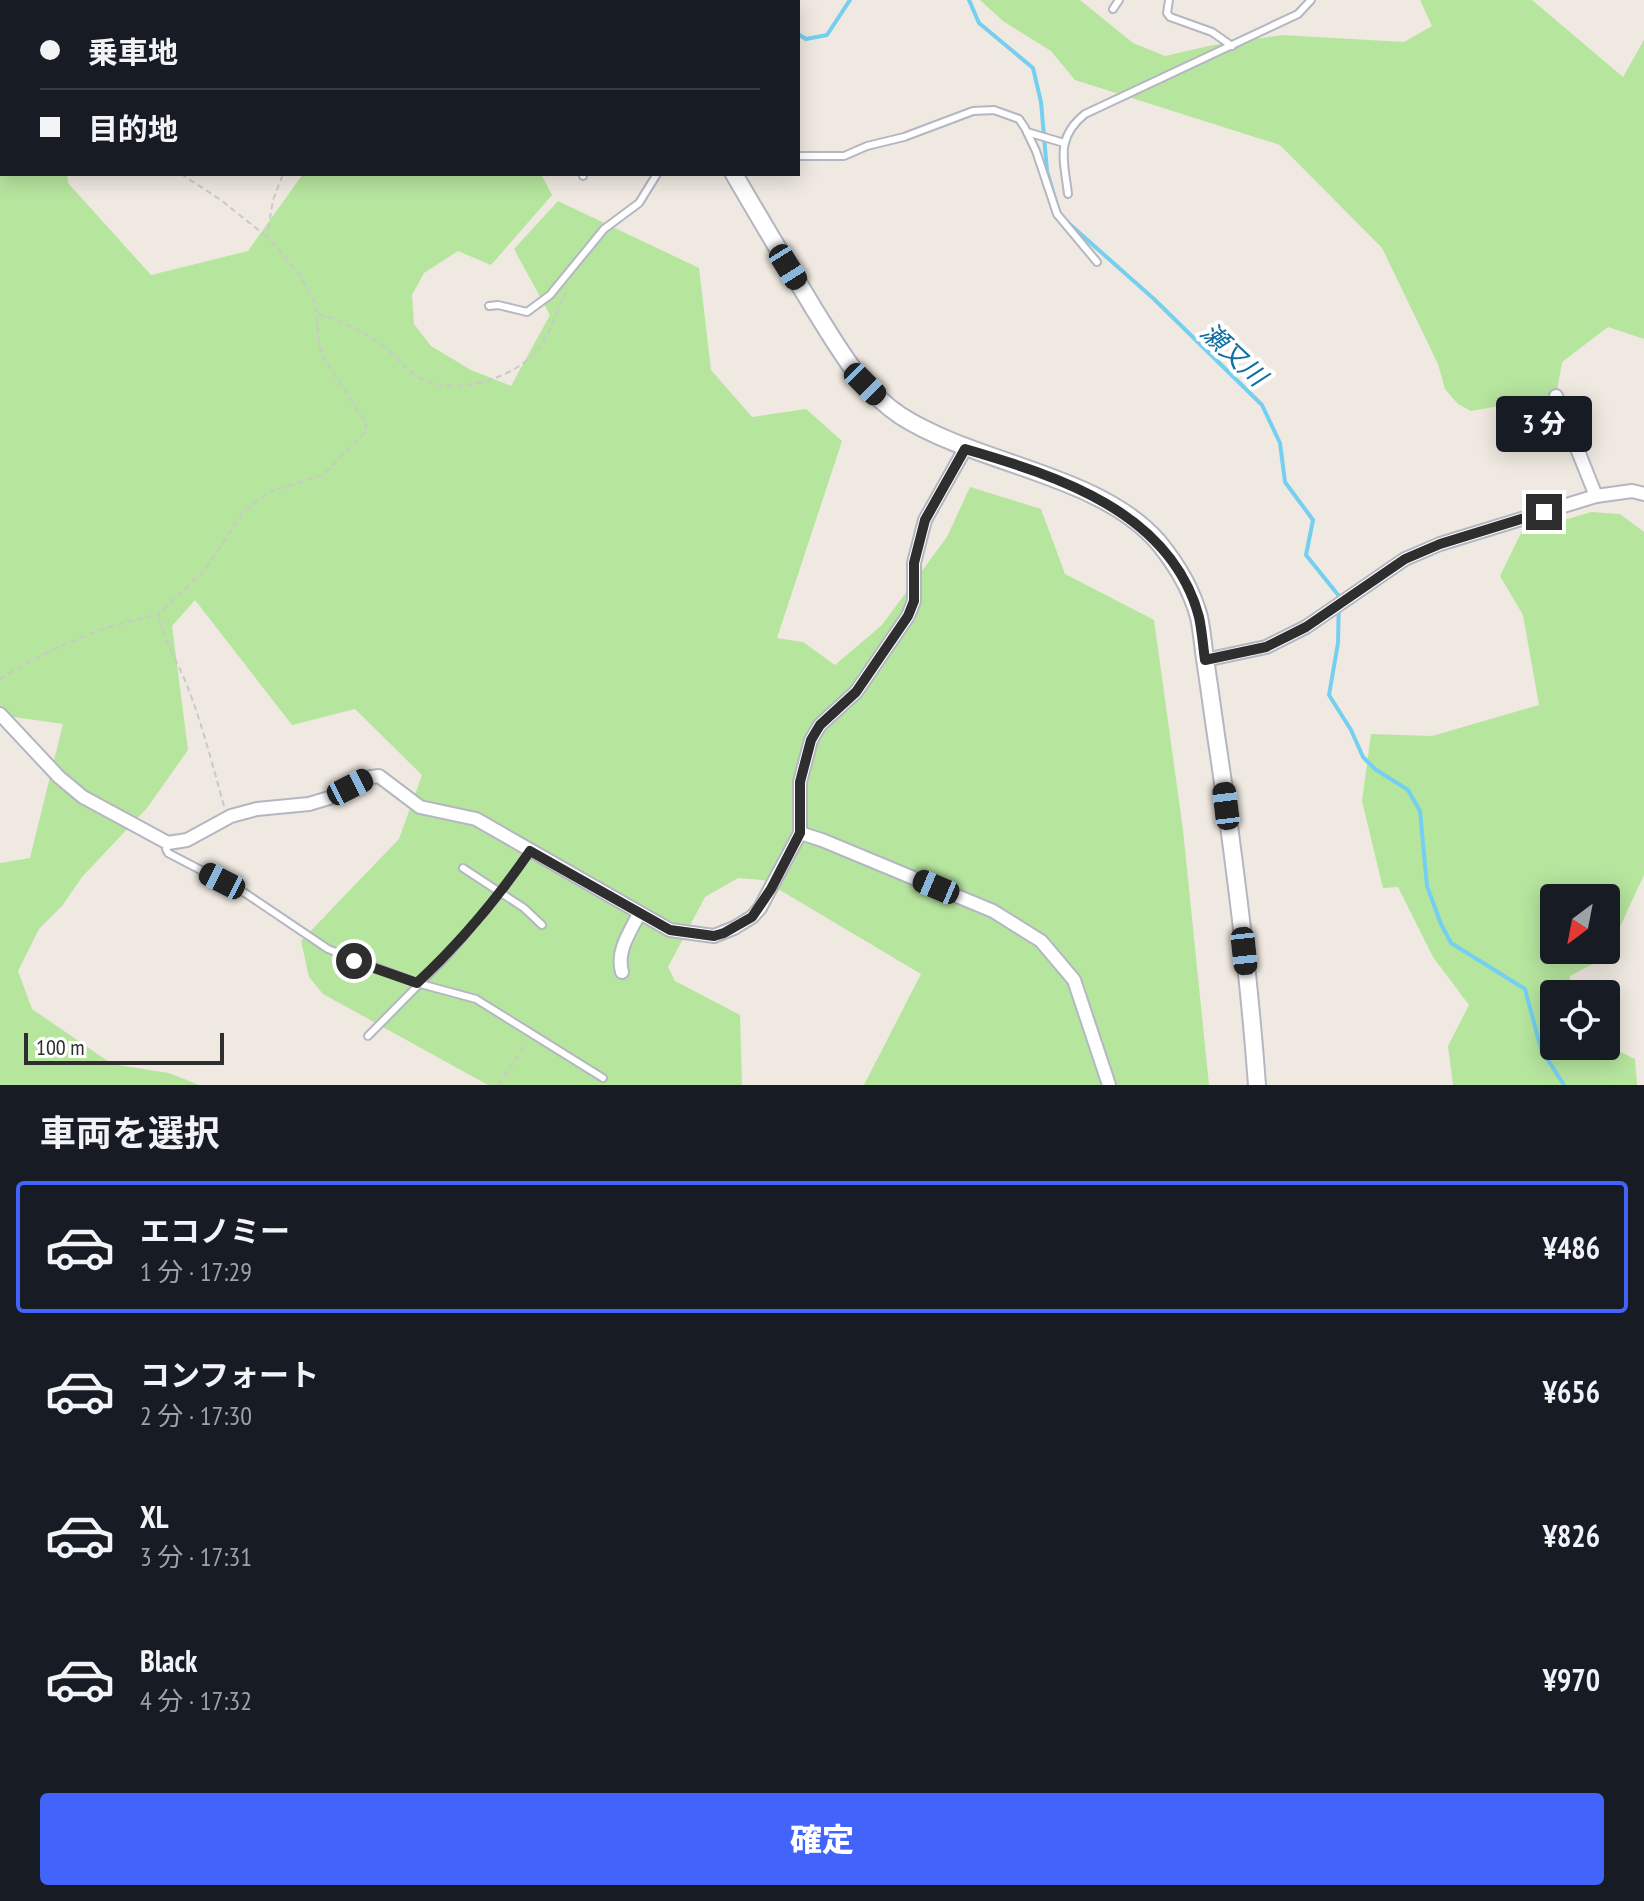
<!DOCTYPE html>
<html lang="ja">
<head>
<meta charset="utf-8">
<style>
	:root { --surface:#171b24; --page:#242831; --text:#f1f3f6; --muted:#9ea1a6; --line:#363941; --accent:#4264fb }
	body { margin:0; font-family:"PT Sans Narrow","Noto Sans JP",sans-serif; background:var(--page); color:var(--text); height:100vh; display:flex; flex-direction:column; font-size:30px; white-space:nowrap }
	* { box-sizing:border-box; margin:0 }
	p { font-size:26px; color:var(--muted) }
	.icon { flex:none; width:44px; height:44px; fill:none; stroke:currentColor; stroke-width:2; stroke-linecap:round; stroke-linejoin:round }
	.map { position:relative; height:1085px; overflow:hidden }
	.drawer { display:flex; flex-direction:column; background:var(--surface); flex:1 }
	.drawer>* { flex:none }
	.banner { position:absolute; left:0px; top:0px; width:800px; height:176px; box-shadow:0 4px 20px #0003; display:grid; align-content:center; height:176px; padding:0 40px; background:var(--surface) }
	.needle { width:52px; rotate:212deg }
	.tools { position:absolute; left:1540px; top:884px; display:grid; gap:16px }
	.tools a { display:grid; place-items:center; width:80px; height:80px; border-radius:8px; background:var(--surface); box-shadow:0 4px 20px #0003; font-size:40px }
	.scale { position:absolute; left:24px; bottom:20px; width:200px; box-sizing:border-box; padding-left:8px; border:4px solid #2e2e2e; border-top:0; font-size:22px; line-height:28px; white-space:nowrap; color:#2e2e2e; -webkit-text-stroke:6px #fff; paint-order:stroke }
	.end { position:absolute; width:36px; height:36px; margin:-18px; border:10px solid #2e2e2e; background:#fff; box-shadow:0 0 0 4px #fff }
	.from { border-radius:50% }
	.bubble { position:absolute; height:56px; border-radius:8px; background:var(--surface); box-shadow:0 4px 20px #0003; font-size:26px; font-weight:800; line-height:56px; text-align:center }
	.car { position:absolute; width:24px; height:48px; margin:-24px -12px; border-radius:10px; box-shadow:0 0 6px 2px #0007; background:linear-gradient(#222 24%,#8ab4d8 0 40%,#222 0 76%,#8ab4d8 0 86%,#222 0) }
	.banner b { display:flex; align-items:center; gap:28px; height:76px; font-size:30px }
	.banner b+b { border-top:2px solid var(--line) }
	.banner i { width:20px; height:20px; background:var(--text) }
	ul { padding:0; list-style:none }
	li { display:flex; align-items:center; gap:24px; height:132px; margin:0 16px 12px; padding:0 24px; border:4px solid transparent; border-radius:8px }
	li div { flex:1 }
	li b { display:block; font-size:30px }
	li em { font-style:normal; font-weight:800 }
	li.active { border-color:var(--accent) }
	li>.icon { width:72px; height:72px; stroke-width:1.5 }
	h2 { padding:0 40px; font-size:36px; line-height:96px }
	.button { display:flex; gap:16px; margin-top:auto; padding:16px 40px }
	.button a { flex:1; height:92px; border-radius:8px; background:var(--accent); color:#fff; font-size:32px; font-weight:800; line-height:92px; text-align:center }
	.map>svg:first-child { display:block }
	.green { fill:#b6e59e; fill-rule:evenodd }
	.lines { fill:none; stroke-linecap:round; stroke-linejoin:round }
	.stream { stroke:#75cff0; stroke-width:4 }
	.service-casing { stroke:#b4b7c1; stroke-width:10 }
	.minor-casing { stroke:#b4b7c1; stroke-width:16 }
	.tertiary-casing { stroke:#b4b7c1; stroke-width:20 }
	.path { stroke:#c9c9c9; stroke-width:2; stroke-dasharray:6 4; stroke-linecap:butt }
	.service { stroke:#fff; stroke-width:6 }
	.minor { stroke:#fff; stroke-width:12 }
	.tertiary { stroke:#fff; stroke-width:16 }
	.route { stroke:#2e2e2e; stroke-width:10 }
	.labels { text-anchor:middle; dominant-baseline:central; stroke-width:8; stroke-linejoin:round; paint-order:stroke }
	.water-label { font-size:26px; font-style:italic; fill:#0d6fa3; stroke:#fff }
</style>
</head>
<body>
<div class="map">
<svg width="1644" height="1085" viewBox="0 0 1644 1085">
	<rect width="100%" height="100%" fill="#efe9e1"/>
	<g class="green">
		<path d="M980 0H1080L1133 43 1165 56 1213 45 1282 35 1404 42 1432 26 1420 0H1532L1623 77 1644 40V339L1608 327 1562 362 1556 396 1471 411 1458 404 1445 389 1438 364 1382 248 1280 145 1075 80 1051 51 1003 21Z"/>
		<path d="M0 57 2 174H67L68 183 151 275 248 251 303 174H541L552 195 491 265 458 251 424 273 412 295 414 324 431 346 471 370 511 386 550 315 514 249 558 201 699 268 711 370 752 417 806 409 842 441 777 638 803 642 835 665 882 625 947 537 970 487 1041 509 1065 574 1154 620 1183 830 1209 1085H864L921 974 763 880 738 878 705 897 668 967 675 981 740 1015 742 1085H488L323 994 309 977 301 941 399 839 422 775 355 709 292 725 195 600 172 626 188 750 147 808 82 877 62 906 39 929 18 971 32 1009 112 1064 169 1073 199 1085H0V863L30 858 63 724 0 715Z"/>
		<path d="M1591 512 1620 514 1644 532V875L1606 957 1570 976 1571 994H1554V1046L1606 1045 1635 1059 1637 1085H1453L1448 1046 1469 1005 1433 957 1398 887 1383 888 1362 801 1371 734 1432 736 1539 705 1523 615 1500 576 1521 533ZM1606 898V950H1554V898Z"/>
	</g>
	<g class="lines">
		<g class="stream">
			<path d="M747 0 750 2"/>
			<path d="M969 0 979 23 1033 68 1041 102 1047 171 1059 212"/>
			<path d="M798 34 806 39 827 35 850 0"/>
			<path d="M1066 221 1154 299 1262 405 1280 443 1285 482 1313 520 1306 555 1339 596 1338 643 1329 695 1351 730 1363 757 1375 769 1408 790 1420 811 1427 886 1441 924 1451 943 1525 989 1541 1049 1564 1085"/>
		</g>
		<defs>
			<g id="service">
				<path d="M311 0 313 2"/>
				<path d="M1169 0 1167 13 1170 17 1212 32 1232 46"/>
				<path d="M285 2 291 0"/>
				<path d="M405 2 408 0"/>
				<path d="M1113 9 1119 0"/>
				<path d="M1027 132 1064 143"/>
				<path d="M798 156H844L867 146 904 137 973 111 994 110 1019 119 1025 128 1036 151 1057 214 1097 262"/>
				<path d="M583 176V174"/>
				<path d="M1068 194C1064 160 1055 138 1085 114L1298 14 1311 0"/>
				<path d="M489 306 498 305 527 312 550 295 604 229 639 203 657 174"/>
				<path d="M168 843 166 849 168 853 245 893 328 949 417 983 476 999 603 1078"/>
				<path d="M463 868 524 908 542 925"/>
				<path d="M368 1036 447 956 501 892 530 851"/>
			</g>
			<g id="minor">
				<path d="M1556 396 1596 496"/>
				<path d="M1205 660 1266 647 1306 627 1405 559 1440 544 1596 496 1632 491 1644 494"/>
				<path d="M0 714 59 777 83 797 168 843 187 840 231 816 257 809 309 804 329 798 371 777 379 776 420 807 476 819 670 930 714 936 734 928 752 917 760 908 800 833V782L811 740 820 725 856 692 908 616 914 601V563L925 520 965 449"/>
				<path d="M800 833 822 840 993 911 1041 941 1074 980 1109 1085"/>
				<path d="M622 972C616 951 630 932 639 914"/>
			</g>
			<g id="tertiary">
				<path d="M446 0 447 2"/>
				<path d="M724 2V0"/>
				<path d="M734 174C760 219 787 264 814 309 838 347 862 391 901 416 978 465 1100 474 1159 543 1176 564 1192 591 1199 617 1202 631 1203 645 1205 659 1210 691 1214 723 1219 755 1235 864 1249 975 1257 1085"/>
			</g>
		</defs>
		<use href="#service" class="service-casing"/>
		<use href="#minor" class="minor-casing"/>
		<use href="#tertiary" class="tertiary-casing"/>
		<g class="path">
			<path d="M697 0 702 2"/>
			<path d="M0 65 2 66"/>
			<path d="M181 174 221 200 266 236"/>
			<path d="M318 314C344 321 367 334 388 350 398 358 405 368 415 375 448 398 508 381 534 354 549 338 556 313 565 293"/>
			<path d="M0 679C35 657 80 635 120 624 133 620 144 619 156 614"/>
			<path d="M224 806C212 763 201 719 184 678 175 657 162 637 158 614L205 570 243 512 269 492 323 475 366 431V423L325 360 319 346 316 305 298 272 267 237 273 200 283 174"/>
			<path d="M498 1085 527 1043"/>
		</g>
		<use href="#service" class="service"/>
		<use href="#minor" class="minor"/>
		<use href="#tertiary" class="tertiary"/>
	</g>
	<g class="lines">
		<path class="route" d="M354 961 417 983C460 943 497 899 530 851L670 930 714 936 724 933 752 917 771 889 800 833V782L811 740 820 725 856 692 908 616 914 601V563L925 520 965 449C1058 476 1171 512 1199 617 1202 631 1203 646 1205 660L1266 647 1306 627 1405 559 1440 544 1544 512"/>
	</g>
	<g class="labels">
		<g class="water-label">
			<text transform="translate(1234 354) rotate(43)">瀬又川</text>
		</g>
	</g>
</svg>
<div class="tools">
<a><svg class="needle" viewBox="-14 -14 28 28"><path d="M0-13l5 13h-10z" fill="#e53935"/><path d="M0 13l5-13h-10z" fill="#9ea1a6"/></svg></a>
<a><svg class="icon" aria-label="locate" viewBox="0 0 24 24"><circle cx="12" cy="12" r="6"/><path d="M12 2v4M12 18v4M2 12h4M18 12h4"/></svg></a>
</div>
<div class="scale">100 m</div>
<i class="end from" style="left:354px;top:961px"></i>
<i class="end" style="left:1544px;top:512px"></i>
<div class="bubble" style="left:1496px;top:396px;width:96px">3 分</div>
<i class="car" style="left:788px;top:267px;rotate:148deg"></i>
<i class="car" style="left:865px;top:384px;rotate:135deg"></i>
<i class="car" style="left:350px;top:787px;rotate:63deg"></i>
<i class="car" style="left:1226px;top:806px;rotate:353deg"></i>
<i class="car" style="left:222px;top:881px;rotate:297deg"></i>
<i class="car" style="left:936px;top:887px;rotate:293deg"></i>
<i class="car" style="left:1244px;top:951px;rotate:174deg"></i>
<div class="banner">
<b><i class="from"></i>乗車地</b>
<b><i></i>目的地</b>
</div>
</div>
<section class="drawer">
<h2>車両を選択</h2>
<ul>
<li class="active"><svg class="icon" aria-label="car" viewBox="0 0 24 24"><path d="M5 17H2v-5l4-1 3-4h7l3 4 3 1v5h-3M9 17h6M6 11h13"/><circle cx="7" cy="17" r="2"/><circle cx="17" cy="17" r="2"/></svg><div><b>エコノミー</b><p>1 分 · 17:29</p></div><em>¥486</em></li>
<li><svg class="icon" aria-label="car" viewBox="0 0 24 24"><path d="M5 17H2v-5l4-1 3-4h7l3 4 3 1v5h-3M9 17h6M6 11h13"/><circle cx="7" cy="17" r="2"/><circle cx="17" cy="17" r="2"/></svg><div><b>コンフォート</b><p>2 分 · 17:30</p></div><em>¥656</em></li>
<li><svg class="icon" aria-label="car" viewBox="0 0 24 24"><path d="M5 17H2v-5l4-1 3-4h7l3 4 3 1v5h-3M9 17h6M6 11h13"/><circle cx="7" cy="17" r="2"/><circle cx="17" cy="17" r="2"/></svg><div><b>XL</b><p>3 分 · 17:31</p></div><em>¥826</em></li>
<li><svg class="icon" aria-label="car" viewBox="0 0 24 24"><path d="M5 17H2v-5l4-1 3-4h7l3 4 3 1v5h-3M9 17h6M6 11h13"/><circle cx="7" cy="17" r="2"/><circle cx="17" cy="17" r="2"/></svg><div><b>Black</b><p>4 分 · 17:32</p></div><em>¥970</em></li>
</ul>
<div class="button"><a>確定</a></div>
</section>
</body>
</html>
